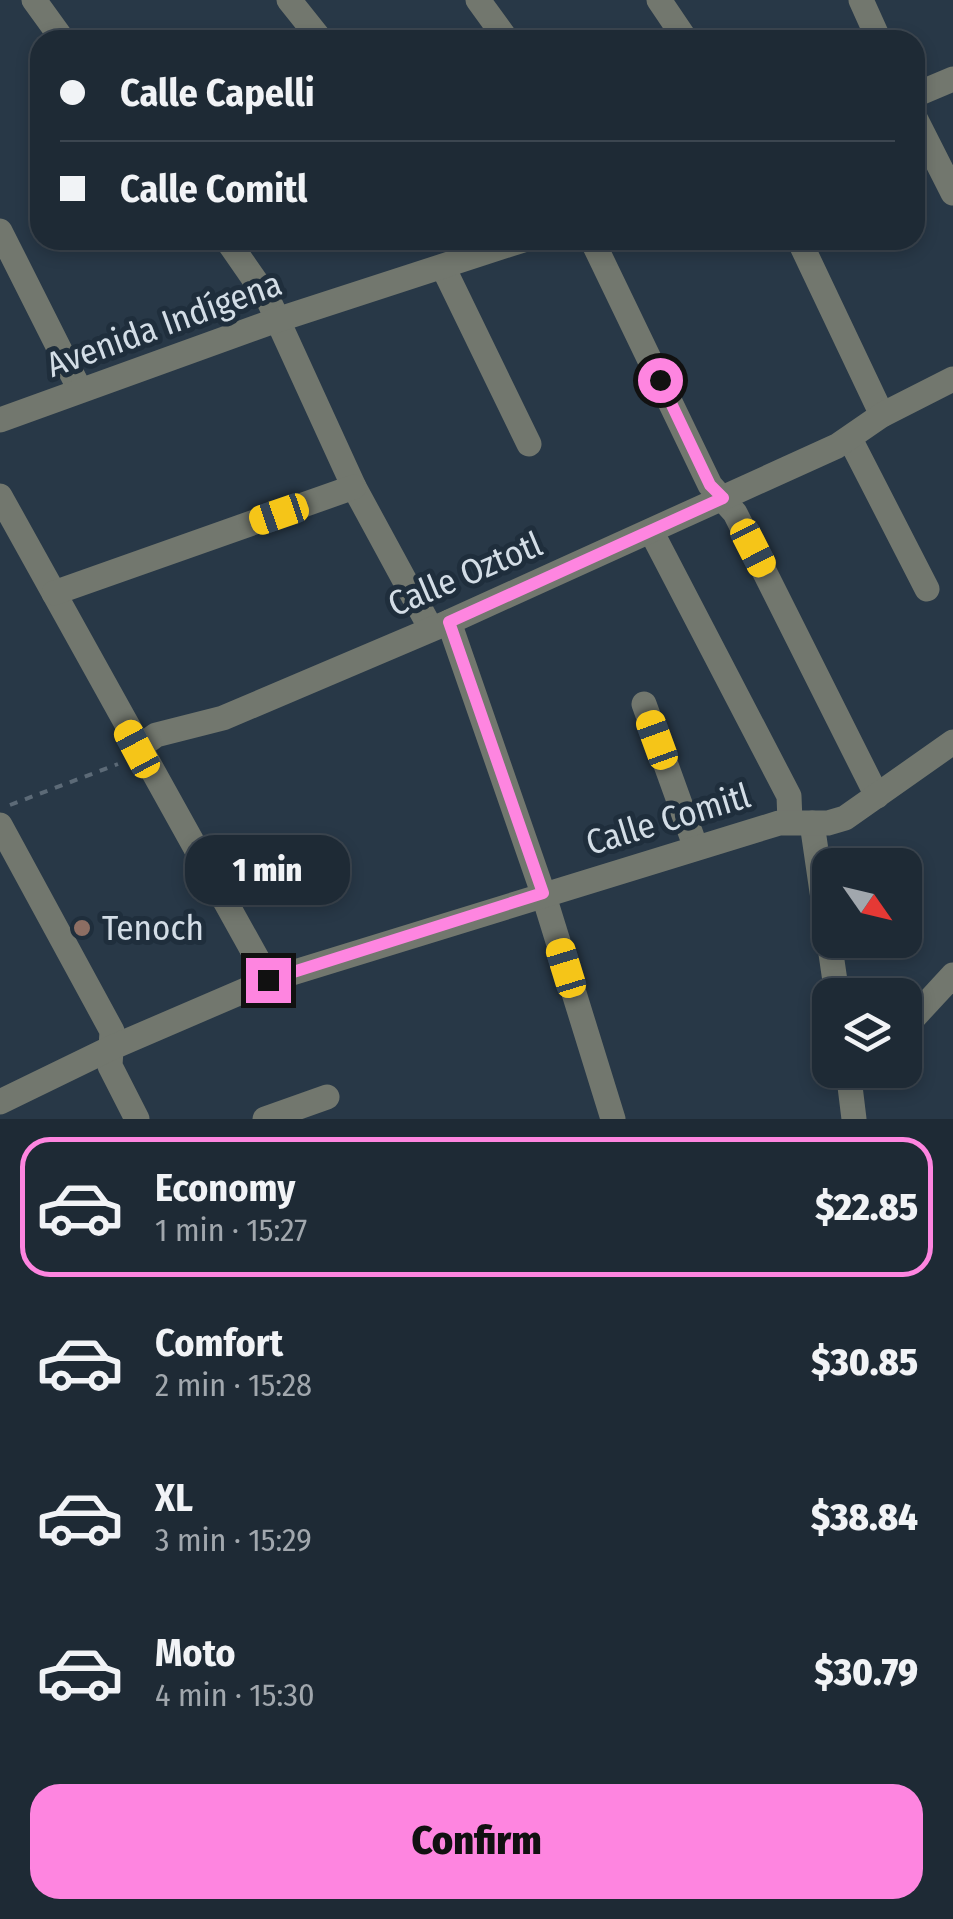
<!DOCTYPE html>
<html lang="en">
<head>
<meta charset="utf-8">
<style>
	:root { --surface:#1e2a35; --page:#26323d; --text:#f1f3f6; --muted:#a1a7ad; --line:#3c4650; --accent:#fe85e0 }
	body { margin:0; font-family:"Fira Sans Condensed",sans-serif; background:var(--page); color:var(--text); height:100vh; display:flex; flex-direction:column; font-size:38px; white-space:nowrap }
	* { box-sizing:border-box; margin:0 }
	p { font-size:32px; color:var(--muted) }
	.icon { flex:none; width:55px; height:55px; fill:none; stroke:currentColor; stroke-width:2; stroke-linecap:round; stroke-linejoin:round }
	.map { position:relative; height:1119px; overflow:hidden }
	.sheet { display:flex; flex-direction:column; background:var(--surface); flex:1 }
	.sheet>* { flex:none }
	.top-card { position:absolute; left:30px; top:30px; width:895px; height:220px; border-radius:30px; box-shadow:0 5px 15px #0003,0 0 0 2px var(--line); display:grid; align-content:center; height:220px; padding:0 30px; background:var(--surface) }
	.needle { width:65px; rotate:124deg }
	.controls { position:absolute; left:812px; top:848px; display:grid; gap:20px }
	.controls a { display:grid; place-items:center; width:110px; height:110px; border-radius:20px; background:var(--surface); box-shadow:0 5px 15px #0003,0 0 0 2px var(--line); font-size:50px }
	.end { position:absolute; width:45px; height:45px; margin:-22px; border:12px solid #fe85e0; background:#111; box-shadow:0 0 0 5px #111 }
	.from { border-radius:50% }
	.bubble { position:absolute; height:70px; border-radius:30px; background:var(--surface); box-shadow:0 5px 15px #0003,0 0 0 2px var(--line); font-size:32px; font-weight:800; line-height:70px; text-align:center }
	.car { position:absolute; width:30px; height:60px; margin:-30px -15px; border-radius:12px; box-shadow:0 0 8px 2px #0007; background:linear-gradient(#f5c518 24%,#345 0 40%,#f5c518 0 76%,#345 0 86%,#f5c518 0) }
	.top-card b { display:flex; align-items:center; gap:35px; height:95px; font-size:38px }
	.top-card b+b { border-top:2px solid var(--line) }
	.top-card i { width:25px; height:25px; background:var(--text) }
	ul { padding:18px 0 0; list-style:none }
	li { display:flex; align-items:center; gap:30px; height:140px; margin:0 20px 15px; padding:0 10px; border:5px solid transparent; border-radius:30px }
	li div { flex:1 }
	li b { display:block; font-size:38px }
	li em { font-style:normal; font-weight:800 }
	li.active { border-color:var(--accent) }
	li>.icon { width:90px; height:90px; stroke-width:1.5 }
	.action { display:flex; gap:20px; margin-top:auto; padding:20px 30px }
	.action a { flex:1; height:115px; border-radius:30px; background:var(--accent); color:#111; font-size:40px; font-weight:800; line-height:115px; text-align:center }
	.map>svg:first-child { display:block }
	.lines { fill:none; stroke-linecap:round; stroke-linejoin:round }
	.path { stroke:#5c6a77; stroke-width:4; stroke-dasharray:8 8; stroke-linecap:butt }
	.minor { stroke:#72776e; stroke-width:25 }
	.route { stroke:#fe85e0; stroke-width:12 }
	.education-dot { fill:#8d6e63; stroke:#1f2e3c; stroke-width:4 }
	.labels { text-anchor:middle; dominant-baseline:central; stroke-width:10; stroke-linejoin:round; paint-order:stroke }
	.street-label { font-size:35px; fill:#d3dde6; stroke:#1f2e3c }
	.poi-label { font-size:35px; fill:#d3dde6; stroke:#1f2e3c; text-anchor:start }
</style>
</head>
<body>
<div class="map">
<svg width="953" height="1119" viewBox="0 0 953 1119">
	<rect width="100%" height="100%" fill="#283847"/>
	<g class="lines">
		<path class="path" d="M10 805 118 764"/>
		<g class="minor">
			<path d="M34 0 63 40"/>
			<path d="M289 0 321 40"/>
			<path d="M478 0 507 40"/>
			<path d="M659 0 686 40"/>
			<path d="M861 0 879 40"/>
			<path d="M915 95 953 79"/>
			<path d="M915 118 953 193"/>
			<path d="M0 231 80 390"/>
			<path d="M227 240 268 299 354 487 430 627"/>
			<path d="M592 240 710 485 735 513 877 796"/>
			<path d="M799 240 882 415"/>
			<path d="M443 267 529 444"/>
			<path d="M0 420 277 320 523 240"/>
			<path d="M850 439 927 589"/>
			<path d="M0 496 269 980"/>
			<path d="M651 531 789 796 790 822"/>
			<path d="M54 593 354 487"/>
			<path d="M449 622 543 893 613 1119"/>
			<path d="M644 704 696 848"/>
			<path d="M137 749 156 735 223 718 449 622 837 446 882 415 953 379"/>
			<path d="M812 823 837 995"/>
			<path d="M0 825 112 1031 110 1066 137 1119"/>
			<path d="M905 1027 953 975"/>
			<path d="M848 1070 854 1119"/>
			<path d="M0 1102 111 1048 269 980 779 823H828L845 818 953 742"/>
			<path d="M265 1119 327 1097"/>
		</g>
	</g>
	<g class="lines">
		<path class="route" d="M268 980 543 893 449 622 723 498 710 485 660 380"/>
	</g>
	<circle class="education-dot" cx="82" cy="928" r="10"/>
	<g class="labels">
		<g class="street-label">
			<text transform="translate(164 324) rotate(-20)">Avenida Indígena</text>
			<text transform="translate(465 574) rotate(-23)">Calle Oztotl</text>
			<text transform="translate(668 819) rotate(-17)">Calle Comitl</text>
		</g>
		<g class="poi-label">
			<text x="102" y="928">Tenoch</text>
		</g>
	</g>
</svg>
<div class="controls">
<a><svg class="needle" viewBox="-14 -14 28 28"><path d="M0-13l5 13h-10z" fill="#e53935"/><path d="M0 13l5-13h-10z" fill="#a1a7ad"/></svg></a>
<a><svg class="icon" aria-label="layers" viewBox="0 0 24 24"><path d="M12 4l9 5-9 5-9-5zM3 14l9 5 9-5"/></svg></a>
</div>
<i class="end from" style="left:660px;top:380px"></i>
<i class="end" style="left:268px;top:980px"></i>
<div class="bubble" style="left:185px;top:835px;width:165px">1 min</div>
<i class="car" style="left:279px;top:514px;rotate:251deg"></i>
<i class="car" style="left:753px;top:548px;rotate:153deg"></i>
<i class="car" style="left:657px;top:740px;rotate:340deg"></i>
<i class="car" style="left:137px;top:749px;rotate:332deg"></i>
<i class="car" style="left:566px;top:968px;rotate:343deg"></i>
<div class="top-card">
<b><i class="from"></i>Calle Capelli</b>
<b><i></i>Calle Comitl</b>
</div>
</div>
<section class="sheet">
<ul>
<li class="active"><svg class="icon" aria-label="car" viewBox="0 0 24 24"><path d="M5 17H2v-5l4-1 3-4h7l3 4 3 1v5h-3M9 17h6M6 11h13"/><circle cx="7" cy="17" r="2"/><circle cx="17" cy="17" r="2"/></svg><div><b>Economy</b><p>1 min · 15:27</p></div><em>$22.85</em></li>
<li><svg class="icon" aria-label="car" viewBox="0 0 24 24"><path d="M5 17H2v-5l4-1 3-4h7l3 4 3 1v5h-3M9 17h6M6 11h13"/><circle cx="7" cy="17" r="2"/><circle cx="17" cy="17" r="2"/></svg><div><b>Comfort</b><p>2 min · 15:28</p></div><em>$30.85</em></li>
<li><svg class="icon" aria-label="car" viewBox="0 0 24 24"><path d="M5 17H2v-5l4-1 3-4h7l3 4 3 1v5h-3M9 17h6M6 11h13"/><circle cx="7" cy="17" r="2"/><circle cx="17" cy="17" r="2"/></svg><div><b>XL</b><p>3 min · 15:29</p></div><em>$38.84</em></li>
<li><svg class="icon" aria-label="car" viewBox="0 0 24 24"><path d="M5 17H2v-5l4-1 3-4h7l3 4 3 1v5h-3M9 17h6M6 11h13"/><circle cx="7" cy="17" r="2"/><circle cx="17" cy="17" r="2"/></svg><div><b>Moto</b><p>4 min · 15:30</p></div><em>$30.79</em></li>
</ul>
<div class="action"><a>Confirm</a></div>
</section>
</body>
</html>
